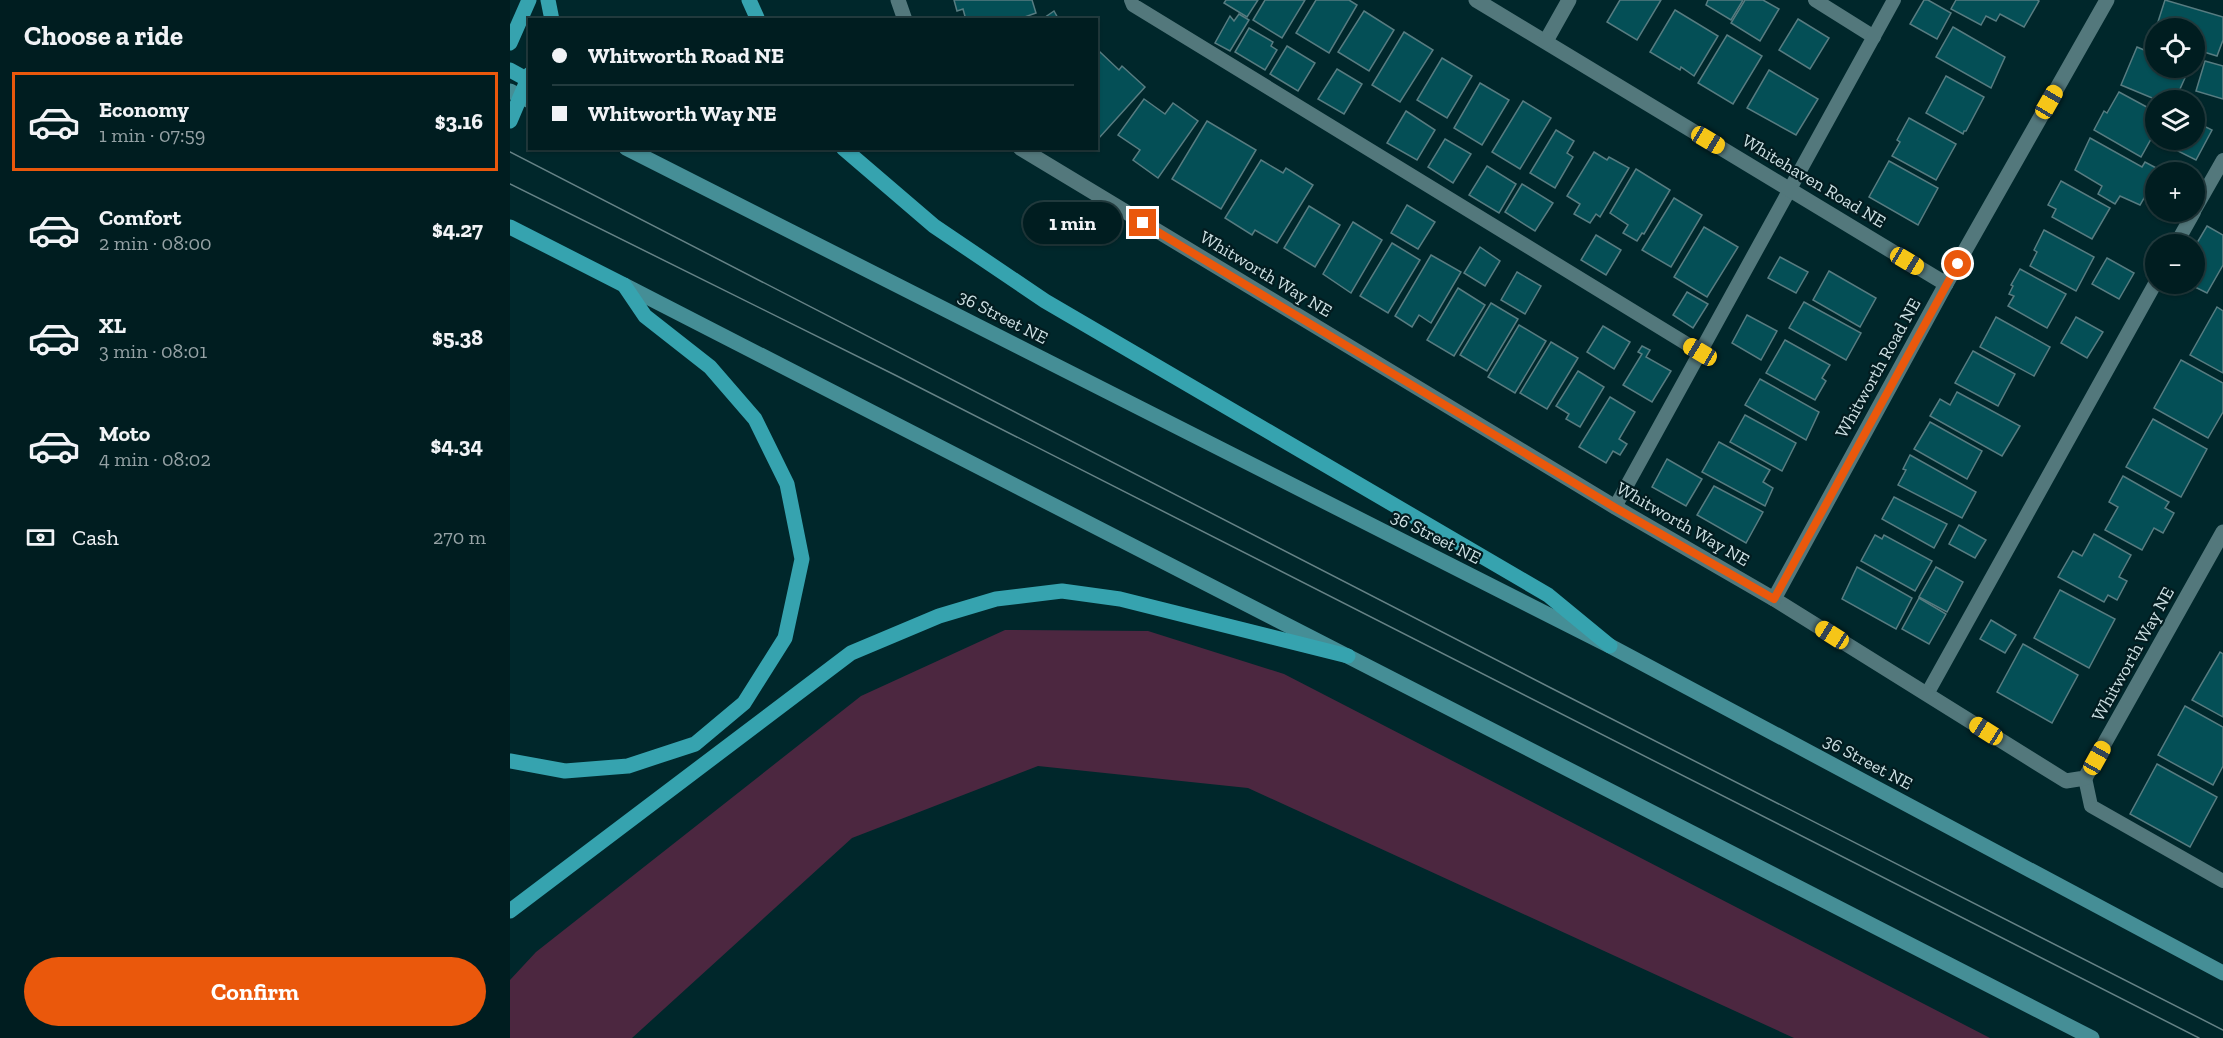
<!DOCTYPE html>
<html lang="en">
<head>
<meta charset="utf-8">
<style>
	:root { --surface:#001d20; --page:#0e2a2d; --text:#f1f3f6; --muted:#95a2a5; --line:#223b3e; --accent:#ea580c }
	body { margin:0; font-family:"Zilla Slab",serif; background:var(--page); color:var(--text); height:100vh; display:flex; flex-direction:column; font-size:22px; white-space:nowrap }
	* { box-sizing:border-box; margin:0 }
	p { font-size:20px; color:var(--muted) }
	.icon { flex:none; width:33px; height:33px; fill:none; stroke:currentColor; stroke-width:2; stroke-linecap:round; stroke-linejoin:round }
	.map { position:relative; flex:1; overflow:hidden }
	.details { display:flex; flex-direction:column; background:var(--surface); width:510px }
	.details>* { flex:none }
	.top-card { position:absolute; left:18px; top:18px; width:570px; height:132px; border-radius:0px; box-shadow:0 2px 4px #0004,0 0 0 2px var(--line); display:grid; align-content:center; height:132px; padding:0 24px; background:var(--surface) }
	.tools { position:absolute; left:1635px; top:18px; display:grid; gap:12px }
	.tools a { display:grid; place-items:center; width:60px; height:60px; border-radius:50%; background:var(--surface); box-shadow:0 2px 4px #0004,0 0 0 2px var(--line); font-size:30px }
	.end { position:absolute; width:27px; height:27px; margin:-14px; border:8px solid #ea580c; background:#fff; box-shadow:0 0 0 3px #fff }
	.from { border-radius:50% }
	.bubble { position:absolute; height:42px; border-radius:21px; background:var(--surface); box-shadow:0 2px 4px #0004,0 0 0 2px var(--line); font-size:20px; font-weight:700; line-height:42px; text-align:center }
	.car { position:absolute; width:18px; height:36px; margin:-18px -9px; border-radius:8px; box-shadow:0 0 4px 2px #0007; background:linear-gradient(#f5c518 24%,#345 0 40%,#f5c518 0 76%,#345 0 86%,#f5c518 0) }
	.top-card b { display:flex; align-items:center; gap:21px; height:57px; font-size:22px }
	.top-card b+b { border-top:2px solid var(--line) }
	.top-card i { width:15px; height:15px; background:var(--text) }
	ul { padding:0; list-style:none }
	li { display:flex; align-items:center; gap:18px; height:99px; margin:0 12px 9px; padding:0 12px; border:3px solid transparent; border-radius:0px }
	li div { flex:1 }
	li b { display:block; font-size:22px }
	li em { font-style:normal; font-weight:700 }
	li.current { border-color:var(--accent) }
	li>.icon { width:54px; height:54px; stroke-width:1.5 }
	h2 { padding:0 24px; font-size:27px; line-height:72px }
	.pay { display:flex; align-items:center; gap:15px; height:66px; padding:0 24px; font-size:22px }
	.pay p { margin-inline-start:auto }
	.button { display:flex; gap:12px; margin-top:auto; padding:12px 24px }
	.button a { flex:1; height:69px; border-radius:36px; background:var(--accent); color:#fff; font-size:24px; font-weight:700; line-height:69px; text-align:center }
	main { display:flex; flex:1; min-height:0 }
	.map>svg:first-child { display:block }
	.green { fill:#4c2740 }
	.building { fill:#044f56; stroke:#577c81; stroke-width:1.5 }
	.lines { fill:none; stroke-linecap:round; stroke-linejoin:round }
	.service { stroke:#53787c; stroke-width:14 }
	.minor { stroke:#53787c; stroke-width:15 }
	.secondary { stroke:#458e96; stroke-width:15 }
	.primary { stroke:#36a3af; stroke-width:15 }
	.tram { stroke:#658286; stroke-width:1.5 }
	.route { stroke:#ea580c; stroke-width:8 }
	.labels { text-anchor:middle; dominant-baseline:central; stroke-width:4.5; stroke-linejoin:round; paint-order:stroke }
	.street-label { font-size:18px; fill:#cee1e4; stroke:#021c20 }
</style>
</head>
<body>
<main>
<section class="details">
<h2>Choose a ride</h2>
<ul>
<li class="current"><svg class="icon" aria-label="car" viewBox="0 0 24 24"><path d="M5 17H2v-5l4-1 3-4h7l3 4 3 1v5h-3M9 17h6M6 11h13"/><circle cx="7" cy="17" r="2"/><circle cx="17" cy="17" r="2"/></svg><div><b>Economy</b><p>1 min · 07:59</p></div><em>$3.16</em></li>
<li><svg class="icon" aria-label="car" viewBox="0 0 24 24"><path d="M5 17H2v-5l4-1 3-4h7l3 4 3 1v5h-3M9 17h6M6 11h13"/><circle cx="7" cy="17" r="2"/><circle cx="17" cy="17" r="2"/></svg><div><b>Comfort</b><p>2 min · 08:00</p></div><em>$4.27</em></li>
<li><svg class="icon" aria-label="car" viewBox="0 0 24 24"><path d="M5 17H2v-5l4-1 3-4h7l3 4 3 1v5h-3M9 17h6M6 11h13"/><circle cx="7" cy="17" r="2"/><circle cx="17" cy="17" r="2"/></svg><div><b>XL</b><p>3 min · 08:01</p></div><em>$5.38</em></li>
<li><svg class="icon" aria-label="car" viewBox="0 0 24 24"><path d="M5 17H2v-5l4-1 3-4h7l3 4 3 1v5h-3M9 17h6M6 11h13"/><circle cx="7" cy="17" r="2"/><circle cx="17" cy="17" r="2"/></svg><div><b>Moto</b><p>4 min · 08:02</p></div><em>$4.34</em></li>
</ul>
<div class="pay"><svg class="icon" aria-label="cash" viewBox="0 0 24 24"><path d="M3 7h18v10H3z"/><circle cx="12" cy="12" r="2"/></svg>Cash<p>270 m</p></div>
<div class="button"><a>Confirm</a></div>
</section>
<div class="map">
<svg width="1713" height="1038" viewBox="0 0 1713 1038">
	<rect width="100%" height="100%" fill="#00272b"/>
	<path class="green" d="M495 630 638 631 774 674 1480 1038H1284L738 788 528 766 342 838 122 1038H0V980L26 952 351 696Z"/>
	<g class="building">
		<path d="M444 0H522L526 13 506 20H456L453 9 447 11Z"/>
		<path d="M716 0H748L737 17 714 3Z"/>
		<path d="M755 0H795L772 38 743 20Z"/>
		<path d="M806 0H839L847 5 819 53 786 33Z"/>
		<path d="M1110 0H1151L1127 40 1097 22Z"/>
		<path d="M1198 0H1233L1221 20 1196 5Z"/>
		<path d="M1235 0H1253L1269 9 1250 41 1221 23Z"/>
		<path d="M1414 0H1418L1441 13 1427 39 1400 24Z"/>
		<path d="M1527 0 1529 1 1514 27 1490 14 1486 21 1476 16 1471 25 1441 9 1446 0Z"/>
		<path d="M1655 0 1713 17V40L1707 56 1684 49V28H1646Z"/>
		<path d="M1165 10 1208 36 1184 76 1171 67 1170 70 1140 52Z"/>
		<path d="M544 11 549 20H531Z"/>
		<path d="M854 11 884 30 859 71 828 52Z"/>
		<path d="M729 14 739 20 720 51 705 43 720 16 724 21Z"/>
		<path d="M1288 19 1319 38 1300 69 1269 50Z"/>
		<path d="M1443 27 1495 57 1481 88 1426 57Z"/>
		<path d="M739 28 763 42 761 46 767 50 755 70 725 52Z"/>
		<path d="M894 32 923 50 890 102 862 85Z"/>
		<path d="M1217 35 1252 56 1223 104 1188 83Z"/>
		<path d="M777 46 805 63 788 91 760 74Z"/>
		<path d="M1627 47 1646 55V68L1679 69 1665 100H1647L1611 85Z"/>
		<path d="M590 52 609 70 612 66 635 87 589 138 586 135V56Z"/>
		<path d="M932 58 962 76 937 118 907 100Z"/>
		<path d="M1695 61 1713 66V99L1686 91Z"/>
		<path d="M827 69 852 84 834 114 808 99Z"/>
		<path d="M1259 70 1308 99 1286 135 1237 108Z"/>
		<path d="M1436 76 1474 97 1456 131H1454L1453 134 1416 113Z"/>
		<path d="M970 83 999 100 972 145 944 128Z"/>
		<path d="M1609 92 1646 112V130L1631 157 1584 130 1594 111 1597 113Z"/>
		<path d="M634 99 655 114 663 103 688 121 648 178 623 160 630 150 608 135Z"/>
		<path d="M1013 101 1041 118 1010 169 982 152Z"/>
		<path d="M896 111 925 130 907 160 877 143Z"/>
		<path d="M1399 118 1446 144 1426 180 1382 156 1390 142 1387 140Z"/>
		<path d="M697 121 746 150 711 209 662 179Z"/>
		<path d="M1684 121 1702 130 1686 160 1658 146 1662 140H1684Z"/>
		<path d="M1046 130 1064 141 1057 153 1063 157 1045 188 1020 173Z"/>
		<path d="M1580 138 1632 167 1635 162 1648 169 1646 177 1630 205 1610 196 1605 204 1588 194 1592 186 1565 170Z"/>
		<path d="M935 139 961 154 943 183 918 167Z"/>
		<path d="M1084 152 1097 160 1099 157 1119 168 1090 217 1086 214 1080 223 1064 214 1070 204 1057 196Z"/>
		<path d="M751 160 773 173 776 168 803 185 767 243 745 230 742 235 715 218Z"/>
		<path d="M1379 161 1428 188 1408 225 1359 197Z"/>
		<path d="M977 166 1006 184 989 213 959 195Z"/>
		<path d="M1126 169 1160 190 1134 234 1132 233 1127 241 1113 233 1118 225 1100 213Z"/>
		<path d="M1551 181 1600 208 1582 239 1542 217 1546 209 1538 205Z"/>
		<path d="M1012 184 1043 203 1025 231 995 212Z"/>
		<path d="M1164 198 1192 215 1161 267 1132 250Z"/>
		<path d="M897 205 925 222 908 249 881 233Z"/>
		<path d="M799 206 830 225 805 267 774 248Z"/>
		<path d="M843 222 872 240 841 293 813 274Z"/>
		<path d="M1697 226 1713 235V265L1697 293 1679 284H1684V248Z"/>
		<path d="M1194 227 1228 247 1197 297 1164 277Z"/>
		<path d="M1534 230 1584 257 1566 291 1520 266 1527 252 1524 250Z"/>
		<path d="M1086 235 1111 250 1096 275 1071 260Z"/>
		<path d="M882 243 910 260 878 313 850 296Z"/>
		<path d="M970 247 990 261 975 286 954 273Z"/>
		<path d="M921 255 951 272 921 323 909 315 902 327 885 316Z"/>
		<path d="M1270 257 1298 272 1286 293 1258 278Z"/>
		<path d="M1597 258 1624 273 1609 299 1582 284Z"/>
		<path d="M1510 269 1556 294 1537 328 1498 306 1504 296 1499 294 1503 286 1501 285Z"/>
		<path d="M1319 271 1366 298 1350 327 1303 300Z"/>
		<path d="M1007 272 1031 286 1015 314 991 300Z"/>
		<path d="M948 288 975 305 944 356 917 340Z"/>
		<path d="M1177 292 1198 304 1183 328 1163 315Z"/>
		<path d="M1294 302 1351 333 1336 360 1279 328Z"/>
		<path d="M981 303 1008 319 977 371 950 355Z"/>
		<path d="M1707 307 1713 311V373L1680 355Z"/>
		<path d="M1237 315 1267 331 1251 360 1222 343Z"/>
		<path d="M1486 317 1540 347 1524 376 1470 347Z"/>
		<path d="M1566 317 1593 332 1577 358 1551 343Z"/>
		<path d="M1009 325 1036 341 1005 393 978 377Z"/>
		<path d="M1093 326 1120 342 1104 369 1077 352Z"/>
		<path d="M1275 340 1320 365 1312 378 1316 381 1305 400 1256 373Z"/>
		<path d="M1041 342 1068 358 1037 409 1010 393Z"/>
		<path d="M1132 346 1140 350 1136 357 1161 371 1142 402 1113 385 1132 354 1128 352Z"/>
		<path d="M1463 351 1505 374 1488 406 1445 383Z"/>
		<path d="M1671 360 1713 383V412L1698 438 1644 408Z"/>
		<path d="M1068 371 1094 387 1070 427 1056 419 1059 414 1046 406Z"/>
		<path d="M1250 379 1309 412 1296 440 1235 405Z"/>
		<path d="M1447 392 1510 426 1492 456 1420 416 1430 399 1440 405Z"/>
		<path d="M1100 397 1125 412 1109 439 1117 444 1110 455 1103 451 1096 463 1069 447Z"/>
		<path d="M1235 415 1286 443 1272 471 1220 442Z"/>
		<path d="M1643 419 1697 449 1671 497 1616 467Z"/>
		<path d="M1420 422 1472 451 1457 479 1404 449Z"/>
		<path d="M1209 442 1260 470 1253 482 1263 488 1255 506 1192 472Z"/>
		<path d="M1400 455 1466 492 1452 518 1388 485 1396 470 1393 469Z"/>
		<path d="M1157 459 1192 479 1176 506 1142 487Z"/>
		<path d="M1613 476 1659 502 1655 508 1664 513 1653 533 1644 528 1632 550 1595 530 1608 507 1599 502Z"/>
		<path d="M1204 486 1253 512 1236 543 1187 515Z"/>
		<path d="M1384 497 1437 524 1424 548 1372 519Z"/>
		<path d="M1449 525 1476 540 1465 558 1439 544Z"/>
		<path d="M1584 534 1621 555 1609 577 1617 581 1607 600 1598 595 1594 602 1548 577 1563 551 1572 556Z"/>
		<path d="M1365 535 1372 539 1374 535 1422 561 1405 591 1351 561Z"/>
		<path d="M1347 567 1402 598 1386 629 1332 599Z"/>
		<path d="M1426 567 1453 582 1437 612 1409 597Z"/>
		<path d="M1550 590 1605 619 1579 668 1524 638Z"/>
		<path d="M1409 598 1436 614 1419 644 1392 629Z"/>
		<path d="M1481 620 1506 635 1495 653 1470 639Z"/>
		<path d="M1513 644 1568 675 1542 723 1487 692Z"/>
		<path d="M1710 652 1713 654V717L1682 700Z"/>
		<path d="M1675 706 1713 727V766L1703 785 1648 755Z"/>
		<path d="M1647 764 1707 797 1680 847 1620 814Z"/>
	</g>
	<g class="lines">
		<g class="service">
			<path d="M621 0 623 5 1190 352"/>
			<path d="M1305 0 1364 37"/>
			<path d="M1684 211 1713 160"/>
			<path d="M1666 244 1684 212"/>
			<path d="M1105 507 1384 0"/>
			<path d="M1417 694 1646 282"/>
			<path d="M1575 778 1581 806 1713 881"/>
		</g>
		<g class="minor">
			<path d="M388 0 395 20"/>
			<path d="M966 0 1436 284"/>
			<path d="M1036 41 1059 0"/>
			<path d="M510 148 1105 507 1264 599 1556 781 1575 778 1713 532"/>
			<path d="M1264 599 1436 284 1597 0"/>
		</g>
		<g class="secondary">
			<path d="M0 91 20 101"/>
			<path d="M116 148 1100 646 1713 973"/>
			<path d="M114 285 1582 1038"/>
		</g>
		<g class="primary">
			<path d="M38 0 42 20"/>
			<path d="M239 0 248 20"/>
			<path d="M0 43 19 0"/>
			<path d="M0 70 20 81"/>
			<path d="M0 121 20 74"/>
			<path d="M333 148 424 226 535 301 1038 595 1100 646"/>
			<path d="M0 227 114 285 135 316 200 367 245 419 277 484 292 559 275 638 234 703 185 744 118 766 55 771 0 761"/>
			<path d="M0 911 341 653 429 616 486 599 552 591 610 599 838 656"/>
		</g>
		<g class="tram">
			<path d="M0 152 1041 688 1713 1030"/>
			<path d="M0 184 385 375 1689 1038"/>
		</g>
	</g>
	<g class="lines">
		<path class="route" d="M633 223 1104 507 1264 599 1448 264"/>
	</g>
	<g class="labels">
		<g class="street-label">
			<text transform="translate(1304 181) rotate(31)">Whitehaven Road NE</text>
			<text transform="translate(756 274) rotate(31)">Whitworth Way NE</text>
			<text transform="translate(493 317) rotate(27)">36 Street NE</text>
			<text transform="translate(1368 368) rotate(-61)">Whitworth Road NE</text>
			<text transform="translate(1173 524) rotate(30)">Whitworth Way NE</text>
			<text transform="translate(926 537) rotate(27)">36 Street NE</text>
			<text transform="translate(1623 654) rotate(-61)">Whitworth Way NE</text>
			<text transform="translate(1358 762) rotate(28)">36 Street NE</text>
		</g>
	</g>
</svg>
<div class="tools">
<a><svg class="icon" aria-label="locate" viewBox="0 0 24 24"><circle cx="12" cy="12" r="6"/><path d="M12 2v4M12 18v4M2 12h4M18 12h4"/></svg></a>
<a><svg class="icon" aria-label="layers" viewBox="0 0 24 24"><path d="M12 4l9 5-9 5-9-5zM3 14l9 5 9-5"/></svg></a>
<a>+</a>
<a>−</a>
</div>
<i class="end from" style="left:1448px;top:264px"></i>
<i class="end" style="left:633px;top:223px"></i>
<div class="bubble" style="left:513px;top:202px;width:99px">1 min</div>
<i class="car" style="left:1539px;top:102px;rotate:30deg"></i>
<i class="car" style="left:1198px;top:140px;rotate:121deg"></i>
<i class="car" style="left:1397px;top:261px;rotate:121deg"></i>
<i class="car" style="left:1190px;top:352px;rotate:301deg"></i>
<i class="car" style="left:1322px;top:635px;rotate:302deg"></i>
<i class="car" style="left:1476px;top:731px;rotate:302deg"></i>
<i class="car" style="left:1587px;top:758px;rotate:29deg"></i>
<div class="top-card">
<b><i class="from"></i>Whitworth Road NE</b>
<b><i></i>Whitworth Way NE</b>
</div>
</div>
</main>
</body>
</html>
